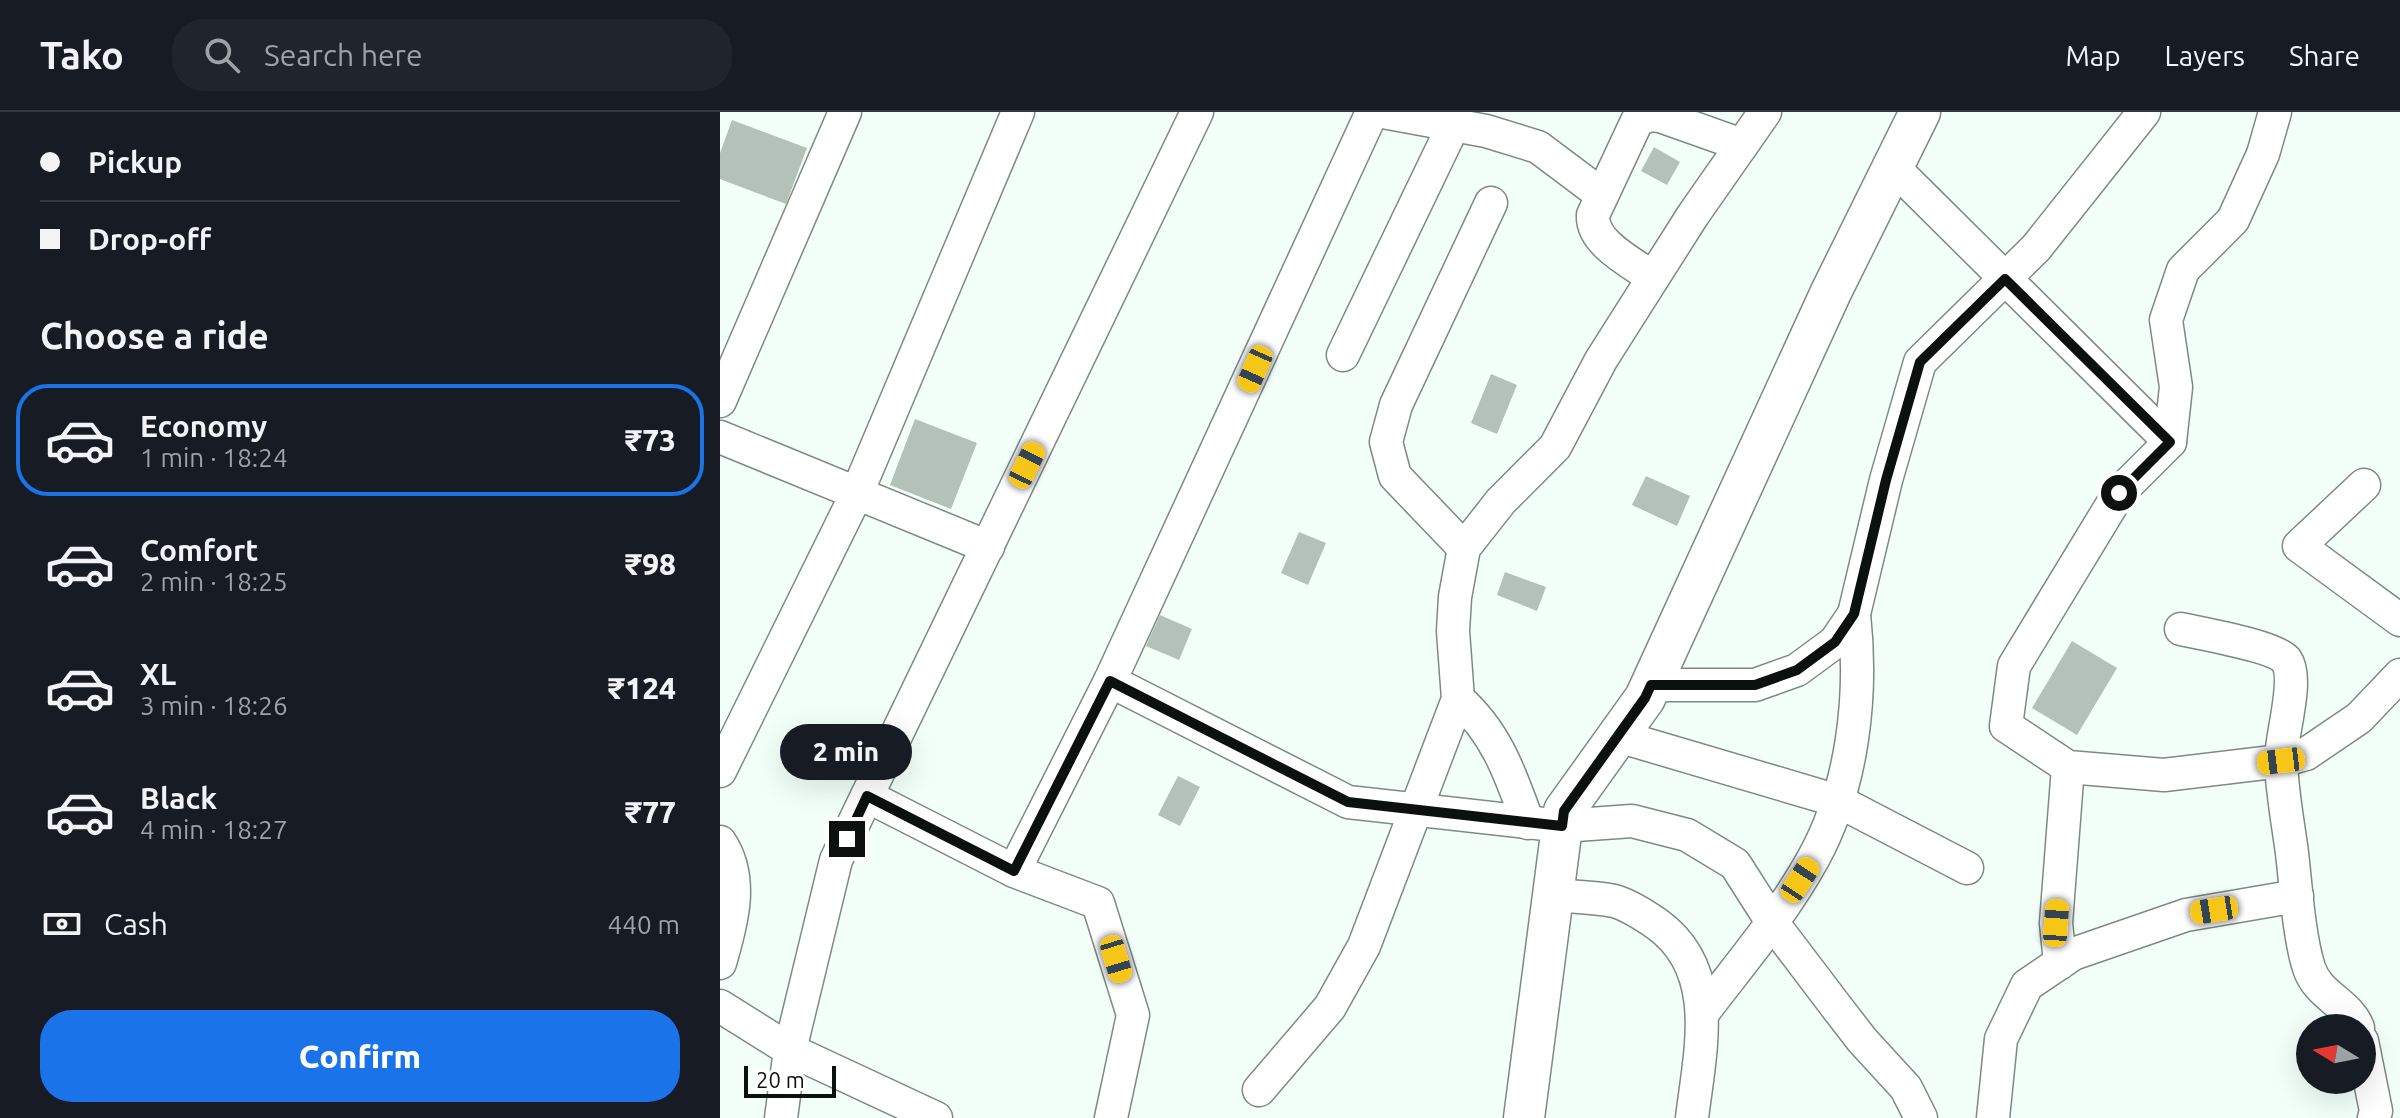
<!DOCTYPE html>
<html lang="en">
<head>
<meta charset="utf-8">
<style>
	:root { --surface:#171b24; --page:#20242c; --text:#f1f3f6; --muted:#9ea1a6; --line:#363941; --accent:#1a73e8 }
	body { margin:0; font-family:Ubuntu,sans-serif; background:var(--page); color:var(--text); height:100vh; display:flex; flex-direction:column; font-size:30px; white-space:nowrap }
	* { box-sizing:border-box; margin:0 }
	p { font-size:26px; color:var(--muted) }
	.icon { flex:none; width:44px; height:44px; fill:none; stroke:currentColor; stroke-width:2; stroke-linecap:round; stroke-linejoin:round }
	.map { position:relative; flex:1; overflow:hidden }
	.panel { display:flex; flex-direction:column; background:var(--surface); width:720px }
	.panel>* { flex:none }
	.top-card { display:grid; align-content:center; height:176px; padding:0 40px; background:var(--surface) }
	.needle { width:52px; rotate:280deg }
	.buttons { position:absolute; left:1576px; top:902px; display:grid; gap:16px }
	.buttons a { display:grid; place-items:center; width:80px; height:80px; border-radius:50%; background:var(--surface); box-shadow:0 8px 32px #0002; font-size:40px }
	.scale { position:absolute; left:24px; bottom:20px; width:92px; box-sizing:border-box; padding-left:8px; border:4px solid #0c110f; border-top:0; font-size:22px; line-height:28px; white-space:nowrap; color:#0c110f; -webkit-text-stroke:6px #fff; paint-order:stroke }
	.end { position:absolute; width:36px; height:36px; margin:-18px; border:10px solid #0c110f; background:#fff; box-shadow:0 0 0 4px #fff }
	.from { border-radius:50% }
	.bubble { position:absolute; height:56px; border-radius:28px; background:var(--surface); box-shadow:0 8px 32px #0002; font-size:26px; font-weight:800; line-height:56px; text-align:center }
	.car { position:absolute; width:24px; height:48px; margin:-24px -12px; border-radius:10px; box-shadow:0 0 6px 2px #0007; background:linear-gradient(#f5c518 24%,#345 0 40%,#f5c518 0 76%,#345 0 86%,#f5c518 0) }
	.top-card b { display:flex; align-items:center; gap:28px; height:76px; font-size:30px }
	.top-card b+b { border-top:2px solid var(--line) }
	.top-card i { width:20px; height:20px; background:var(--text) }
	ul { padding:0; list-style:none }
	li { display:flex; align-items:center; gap:24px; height:112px; margin:0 16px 12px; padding:0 24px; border:4px solid transparent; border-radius:32px }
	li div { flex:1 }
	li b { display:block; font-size:30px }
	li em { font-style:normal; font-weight:800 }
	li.active { border-color:var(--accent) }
	li>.icon { width:72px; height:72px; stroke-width:1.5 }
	h2 { padding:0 40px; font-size:36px; line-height:96px }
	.pay { display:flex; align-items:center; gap:20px; height:88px; padding:0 40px; font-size:30px }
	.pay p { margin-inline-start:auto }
	.action { display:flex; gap:16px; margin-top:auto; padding:16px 40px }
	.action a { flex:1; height:92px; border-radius:32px; background:var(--accent); color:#fff; font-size:32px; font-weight:800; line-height:92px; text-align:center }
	header { display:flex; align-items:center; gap:48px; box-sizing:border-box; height:112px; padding:0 40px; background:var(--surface); border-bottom:2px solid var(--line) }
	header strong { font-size:38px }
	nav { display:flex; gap:44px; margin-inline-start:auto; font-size:28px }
	.search { width:560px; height:72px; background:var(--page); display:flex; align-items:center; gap:20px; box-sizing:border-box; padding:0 28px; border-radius:32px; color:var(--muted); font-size:30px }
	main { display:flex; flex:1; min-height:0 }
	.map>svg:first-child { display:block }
	.building { fill:#b3c1b9 }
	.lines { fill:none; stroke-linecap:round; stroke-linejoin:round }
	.minor-casing { stroke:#7d8a84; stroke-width:35 }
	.tertiary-casing { stroke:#7d8a84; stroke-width:43 }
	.minor { stroke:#fff; stroke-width:32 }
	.tertiary { stroke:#fff; stroke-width:40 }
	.route { stroke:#0c110f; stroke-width:10 }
</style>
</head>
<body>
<header>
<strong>Tako</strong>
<div class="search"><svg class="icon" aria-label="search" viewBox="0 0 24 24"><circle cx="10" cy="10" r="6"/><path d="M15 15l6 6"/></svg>Search here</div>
<nav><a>Map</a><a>Layers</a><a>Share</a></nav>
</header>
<main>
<section class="panel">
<div class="top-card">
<b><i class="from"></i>Pickup</b>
<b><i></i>Drop-off</b>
</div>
<h2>Choose a ride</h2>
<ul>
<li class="active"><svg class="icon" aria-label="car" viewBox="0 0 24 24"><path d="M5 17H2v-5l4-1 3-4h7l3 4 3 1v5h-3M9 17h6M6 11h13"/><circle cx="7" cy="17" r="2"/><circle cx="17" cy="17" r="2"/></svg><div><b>Economy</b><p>1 min · 18:24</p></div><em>₹73</em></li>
<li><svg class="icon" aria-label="car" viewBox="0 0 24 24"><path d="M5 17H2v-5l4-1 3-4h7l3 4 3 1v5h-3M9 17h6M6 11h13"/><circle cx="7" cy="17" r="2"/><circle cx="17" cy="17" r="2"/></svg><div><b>Comfort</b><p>2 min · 18:25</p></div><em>₹98</em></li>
<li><svg class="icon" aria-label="car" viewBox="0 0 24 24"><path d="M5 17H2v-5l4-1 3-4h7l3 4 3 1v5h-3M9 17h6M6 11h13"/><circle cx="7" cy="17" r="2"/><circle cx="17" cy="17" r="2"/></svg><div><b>XL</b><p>3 min · 18:26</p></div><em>₹124</em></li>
<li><svg class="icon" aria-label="car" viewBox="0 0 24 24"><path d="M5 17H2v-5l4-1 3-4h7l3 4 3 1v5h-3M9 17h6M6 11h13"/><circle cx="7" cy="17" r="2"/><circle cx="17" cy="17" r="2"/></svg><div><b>Black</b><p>4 min · 18:27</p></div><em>₹77</em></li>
</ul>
<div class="pay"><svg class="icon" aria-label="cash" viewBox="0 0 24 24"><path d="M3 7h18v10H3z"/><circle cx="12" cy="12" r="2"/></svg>Cash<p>440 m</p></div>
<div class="action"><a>Confirm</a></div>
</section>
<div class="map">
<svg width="1680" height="1006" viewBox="0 0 1680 1006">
	<rect width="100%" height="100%" fill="#f3fff9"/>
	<g class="building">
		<path d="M12 8 87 36 66 92 0 67V41Z"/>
		<path d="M934 35 960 50 947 73 921 59Z"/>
		<path d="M771 262 797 273 777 322 751 311Z"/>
		<path d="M195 307 257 331 231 397 170 373Z"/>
		<path d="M926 364 970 384 957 414 912 393Z"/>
		<path d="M579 420 606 431 588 473 561 461Z"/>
		<path d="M785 460 826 475 817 499 777 483Z"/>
		<path d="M440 503 472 517 459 548 426 534Z"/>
		<path d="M1352 529 1397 556 1357 623 1312 596Z"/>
		<path d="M458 664 480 675 460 714 438 703Z"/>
	</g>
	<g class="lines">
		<defs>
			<g id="minor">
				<path d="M663 0 766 19 818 35 882 83"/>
				<path d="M1555 0 1543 42 1513 108 1463 158 1446 208 1456 275 1450 330 1399 381 1294 554 1286 614 1348 655 1444 663 1561 649 1586 642 1639 606 1680 563"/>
				<path d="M1173 55 1450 330"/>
				<path d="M933 166C913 151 871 131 873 103L917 9 929 3 940 4 1022 33"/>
				<path d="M623 243 734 12"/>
				<path d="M0 289 125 0"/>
				<path d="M0 325 268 435"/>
				<path d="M1644 373 1579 434 1680 508"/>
				<path d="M744 436 675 364 666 330 676 293 771 91"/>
				<path d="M1461 517C1482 522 1554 534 1566 548 1580 567 1560 626 1561 650 1562 680 1568 711 1572 741 1576 775 1579 825 1589 856 1598 884 1629 891 1638 916"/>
				<path d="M390 569 628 690 842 714 912 709 967 723 1015 752 1052 810 1115 893 1142 928 1186 976 1201 1006"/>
				<path d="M931 573H1035L1077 558 1115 530 1134 502 1166 368 1200 250 1316 136 1424 0"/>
				<path d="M738 587C777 621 791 664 808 711"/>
				<path d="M898 624 1118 689 1247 756"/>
				<path d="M0 659 137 381 298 0"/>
				<path d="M147 684 294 759 378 791 413 903 391 1006"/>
				<path d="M0 730C25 767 11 813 0 851"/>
				<path d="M294 759 390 569 652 0"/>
				<path d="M832 783C852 785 874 785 894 789 909 793 924 803 937 812 1001 858 980 939 972 1006"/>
				<path d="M1340 851 1336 811 1348 655"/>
				<path d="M0 894 70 938 216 1006"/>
				<path d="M982 902C1020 852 1062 803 1093 747 1133 675 1143 583 1134 502"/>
				<path d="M1642 929 1656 999 1654 1006"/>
				<path d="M539 978 610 895 644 834 738 587 733 519 735 485 744 436 781 389 835 335 881 248 933 166 973 103 1045 0"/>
				<path d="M61 1006 70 938 116 748 477 0"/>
				<path d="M1273 1006 1281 927 1307 873 1353 842 1466 803 1577 784"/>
			</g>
			<path id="tertiary" d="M804 1006 844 699 925 586 1111 180 1200 0"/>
		</defs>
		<use href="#minor" class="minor-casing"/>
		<use href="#tertiary" class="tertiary-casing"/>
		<use href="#minor" class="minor"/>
		<use href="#tertiary" class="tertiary"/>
	</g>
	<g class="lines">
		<path class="route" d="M127 727 147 684 294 759 390 569 628 690 842 714 844 699 925 586 931 573H1035L1077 558 1115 530 1134 502 1166 368 1200 250 1285 167 1450 330 1399 381"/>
	</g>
</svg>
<div class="buttons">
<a><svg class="needle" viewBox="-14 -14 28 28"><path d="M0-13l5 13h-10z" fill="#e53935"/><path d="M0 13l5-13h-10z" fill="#9ea1a6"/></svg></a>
</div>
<div class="scale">20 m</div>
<i class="end from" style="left:1399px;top:381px"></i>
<i class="end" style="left:127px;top:727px"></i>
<div class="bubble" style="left:60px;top:612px;width:132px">2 min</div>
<i class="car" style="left:535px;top:257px;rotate:204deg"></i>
<i class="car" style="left:307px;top:353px;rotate:26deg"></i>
<i class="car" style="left:1561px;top:649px;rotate:263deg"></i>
<i class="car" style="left:1080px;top:768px;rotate:33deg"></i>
<i class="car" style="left:1494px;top:798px;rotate:261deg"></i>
<i class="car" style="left:1336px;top:811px;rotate:4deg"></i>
<i class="car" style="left:396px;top:847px;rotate:163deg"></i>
</div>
</main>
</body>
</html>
